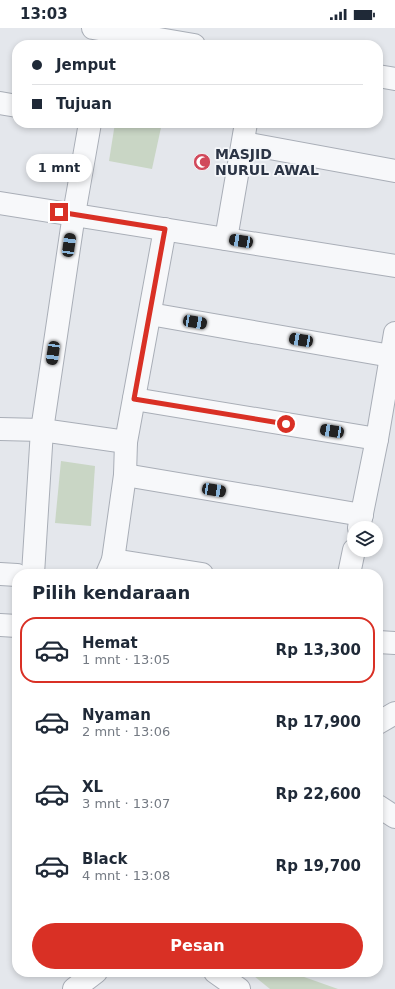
<!DOCTYPE html>
<html lang="id">
<head>
<meta charset="utf-8">
<style>
	:root { --surface:#fff; --page:#f2f2f3; --text:#1f2937; --muted:#747a83; --line:#e0e1e3; --accent:#d93025 }
	body { margin:0; font-family:"DejaVu Sans",sans-serif; background:var(--page); color:var(--text); height:100vh; display:flex; flex-direction:column; font-size:15px; white-space:nowrap }
	* { box-sizing:border-box; margin:0 }
	p { font-size:13px; color:var(--muted) }
	.icon { flex:none; width:22px; height:22px; fill:none; stroke:currentColor; stroke-width:2; stroke-linecap:round; stroke-linejoin:round }
	.map { position:relative; flex:1; overflow:hidden }
	.side { position:absolute; left:12px; top:541px; width:371px; height:408px; display:flex; flex-direction:column; background:var(--surface); border-radius:16px; box-shadow:0 2px 6px #0003 }
	.side>* { flex:none }
	.guide { position:absolute; left:12px; top:12px; width:371px; height:88px; border-radius:16px; box-shadow:0 2px 6px #0003; display:grid; align-content:center; height:88px; padding:0 20px; background:var(--surface) }
	.buttons { position:absolute; left:347px; top:493px; display:grid; gap:8px }
	.buttons a { display:grid; place-items:center; width:36px; height:36px; border-radius:50%; background:var(--surface); box-shadow:0 2px 6px #0003; font-size:20px }
	.end { position:absolute; width:18px; height:18px; margin:-9px; border:5px solid #d93025; background:#fff; box-shadow:0 0 0 2px #fff }
	.from { border-radius:50% }
	.bubble { position:absolute; height:28px; border-radius:14px; background:var(--surface); box-shadow:0 2px 6px #0003; font-size:13px; font-weight:700; line-height:28px; text-align:center }
	.car { position:absolute; width:12px; height:24px; margin:-12px -6px; border-radius:5px; box-shadow:0 0 3px 1px #0007; background:linear-gradient(#222 24%,#8ab4d8 0 40%,#222 0 76%,#8ab4d8 0 86%,#222 0) }
	.guide b { display:flex; align-items:center; gap:14px; height:38px; font-size:15px }
	.guide b+b { border-top:1px solid var(--line) }
	.guide i { width:10px; height:10px; background:var(--text) }
	ul { padding:0; list-style:none }
	li { display:flex; align-items:center; gap:12px; height:66px; margin:0 8px 6px; padding:0 12px; border:2px solid transparent; border-radius:16px }
	li div { flex:1 }
	li b { display:block; font-size:15px }
	li em { font-style:normal; font-weight:700 }
	li.active { border-color:var(--accent) }
	li>.icon { width:36px; height:36px; stroke-width:1.5 }
	h2 { padding:0 20px; font-size:18px; line-height:48px }
	.button { display:flex; gap:8px; margin-top:auto; padding:8px 20px }
	.button a { flex:1; height:46px; border-radius:24px; background:var(--accent); color:#fff; font-size:16px; font-weight:700; line-height:46px; text-align:center }
	.status { display:flex; justify-content:space-between; align-items:center; height:28px; padding:0 20px; background:var(--surface); direction:ltr }
	.status svg { height:11px; fill:currentColor }
	.map>svg:first-child { display:block }
	.green { fill:#c9d6c5 }
	.lines { fill:none; stroke-linecap:round; stroke-linejoin:round }
	.minor-casing { stroke:#a9aeb7; stroke-width:24 }
	.minor { stroke:#f7f8fa; stroke-width:22 }
	.route { stroke:#d93025; stroke-width:5 }
	.labels { text-anchor:middle; dominant-baseline:central; stroke-width:3.5; stroke-linejoin:round; paint-order:stroke }
	.poi-label { font-size:14px; font-weight:bold; fill:#2b3445; stroke:#f4f6f9; text-anchor:start }
</style>
</head>
<body>
<div class="status"><b>13:03</b><svg viewBox="0 0 49 12"><path d="M0 12V9h3v3zM5 12V6h3v6zM10 12V3h3v9zM15 12V0h3v12zM26 1h20v11H26zM47 4h2v5h-2z"/></svg></div>
<div class="map">
<svg width="395" height="961" viewBox="0 0 395 961">
	<rect width="100%" height="100%" fill="#e4e7ec"/>
	<g class="green">
		<path d="M115 95H162L152 141 109 133Z"/>
		<path d="M61 433 95 438 91 498 55 495Z"/>
		<path d="M249 944H290L338 961H270Z"/>
	</g>
	<g class="lines">
		<defs>
			<g id="minor">
				<path d="M93 0 194 17"/>
				<path d="M378 48 395 51"/>
				<path d="M0 75 17 78"/>
				<path d="M243 115 395 143"/>
				<path d="M0 175 395 238"/>
				<path d="M226 211 246 95"/>
				<path d="M150 286 391 328"/>
				<path d="M134 371 377 411"/>
				<path d="M0 401 42 402 126 414"/>
				<path d="M125 447 362 487"/>
				<path d="M359 500 377 411 395 305"/>
				<path d="M113 532 202 546"/>
				<path d="M0 546 17 547"/>
				<path d="M33 546 42 402 74 186 90 95"/>
				<path d="M107 546 113 532 125 447 126 414 165 201"/>
				<path d="M349 546 354 522"/>
				<path d="M0 597 17 598"/>
				<path d="M378 614 395 615"/>
				<path d="M378 695 395 685"/>
				<path d="M378 778 395 789"/>
				<path d="M215 944 239 961"/>
				<path d="M74 961 96 944"/>
			</g>
		</defs>
		<use href="#minor" class="minor-casing"/>
		<use href="#minor" class="minor"/>
	</g>
	<g class="lines">
		<path class="route" d="M59 184 165 201 134 371 286 396"/>
	</g>
	<defs>
		<symbol id="mosque-disc" viewBox="-11 -11 22 22"><circle r="9.5" fill="#d1495b" stroke="#f4f6f9"/><path d="M3.5-4.9A6 6 0 1 0 3.5 4.9A5 5 0 1 1 3.5-4.9Z" fill="#fff"/></symbol>
	</defs>
	<g fill-rule="evenodd">
		<use href="#mosque-disc" x="192" y="124" width="20" height="20"/>
	</g>
	<g class="labels">
		<g class="poi-label">
			<text x="215" y="126">MASJID<tspan x="215" dy="16">NURUL AWAL</tspan></text>
		</g>
	</g>
</svg>
<div class="buttons">
<a><svg class="icon" aria-label="layers" viewBox="0 0 24 24"><path d="M12 4l9 5-9 5-9-5zM3 14l9 5 9-5"/></svg></a>
</div>
<i class="end from" style="left:286px;top:396px"></i>
<i class="end" style="left:59px;top:184px"></i>
<div class="bubble" style="left:26px;top:126px;width:66px">1 mnt</div>
<i class="car" style="left:241px;top:213px;rotate:279deg"></i>
<i class="car" style="left:69px;top:217px;rotate:8deg"></i>
<i class="car" style="left:195px;top:294px;rotate:100deg"></i>
<i class="car" style="left:301px;top:312px;rotate:280deg"></i>
<i class="car" style="left:53px;top:325px;rotate:188deg"></i>
<i class="car" style="left:332px;top:403px;rotate:279deg"></i>
<i class="car" style="left:214px;top:462px;rotate:99deg"></i>
<div class="guide">
<b><i class="from"></i>Jemput</b>
<b><i></i>Tujuan</b>
</div>
<section class="side">
<h2>Pilih kendaraan</h2>
<ul>
<li class="active"><svg class="icon" aria-label="car" viewBox="0 0 24 24"><path d="M5 17H2v-5l4-1 3-4h7l3 4 3 1v5h-3M9 17h6M6 11h13"/><circle cx="7" cy="17" r="2"/><circle cx="17" cy="17" r="2"/></svg><div><b>Hemat</b><p>1 mnt · 13:05</p></div><em>Rp 13,300</em></li>
<li><svg class="icon" aria-label="car" viewBox="0 0 24 24"><path d="M5 17H2v-5l4-1 3-4h7l3 4 3 1v5h-3M9 17h6M6 11h13"/><circle cx="7" cy="17" r="2"/><circle cx="17" cy="17" r="2"/></svg><div><b>Nyaman</b><p>2 mnt · 13:06</p></div><em>Rp 17,900</em></li>
<li><svg class="icon" aria-label="car" viewBox="0 0 24 24"><path d="M5 17H2v-5l4-1 3-4h7l3 4 3 1v5h-3M9 17h6M6 11h13"/><circle cx="7" cy="17" r="2"/><circle cx="17" cy="17" r="2"/></svg><div><b>XL</b><p>3 mnt · 13:07</p></div><em>Rp 22,600</em></li>
<li><svg class="icon" aria-label="car" viewBox="0 0 24 24"><path d="M5 17H2v-5l4-1 3-4h7l3 4 3 1v5h-3M9 17h6M6 11h13"/><circle cx="7" cy="17" r="2"/><circle cx="17" cy="17" r="2"/></svg><div><b>Black</b><p>4 mnt · 13:08</p></div><em>Rp 19,700</em></li>
</ul>
<div class="button"><a>Pesan</a></div>
</section>
</div>
</body>
</html>
